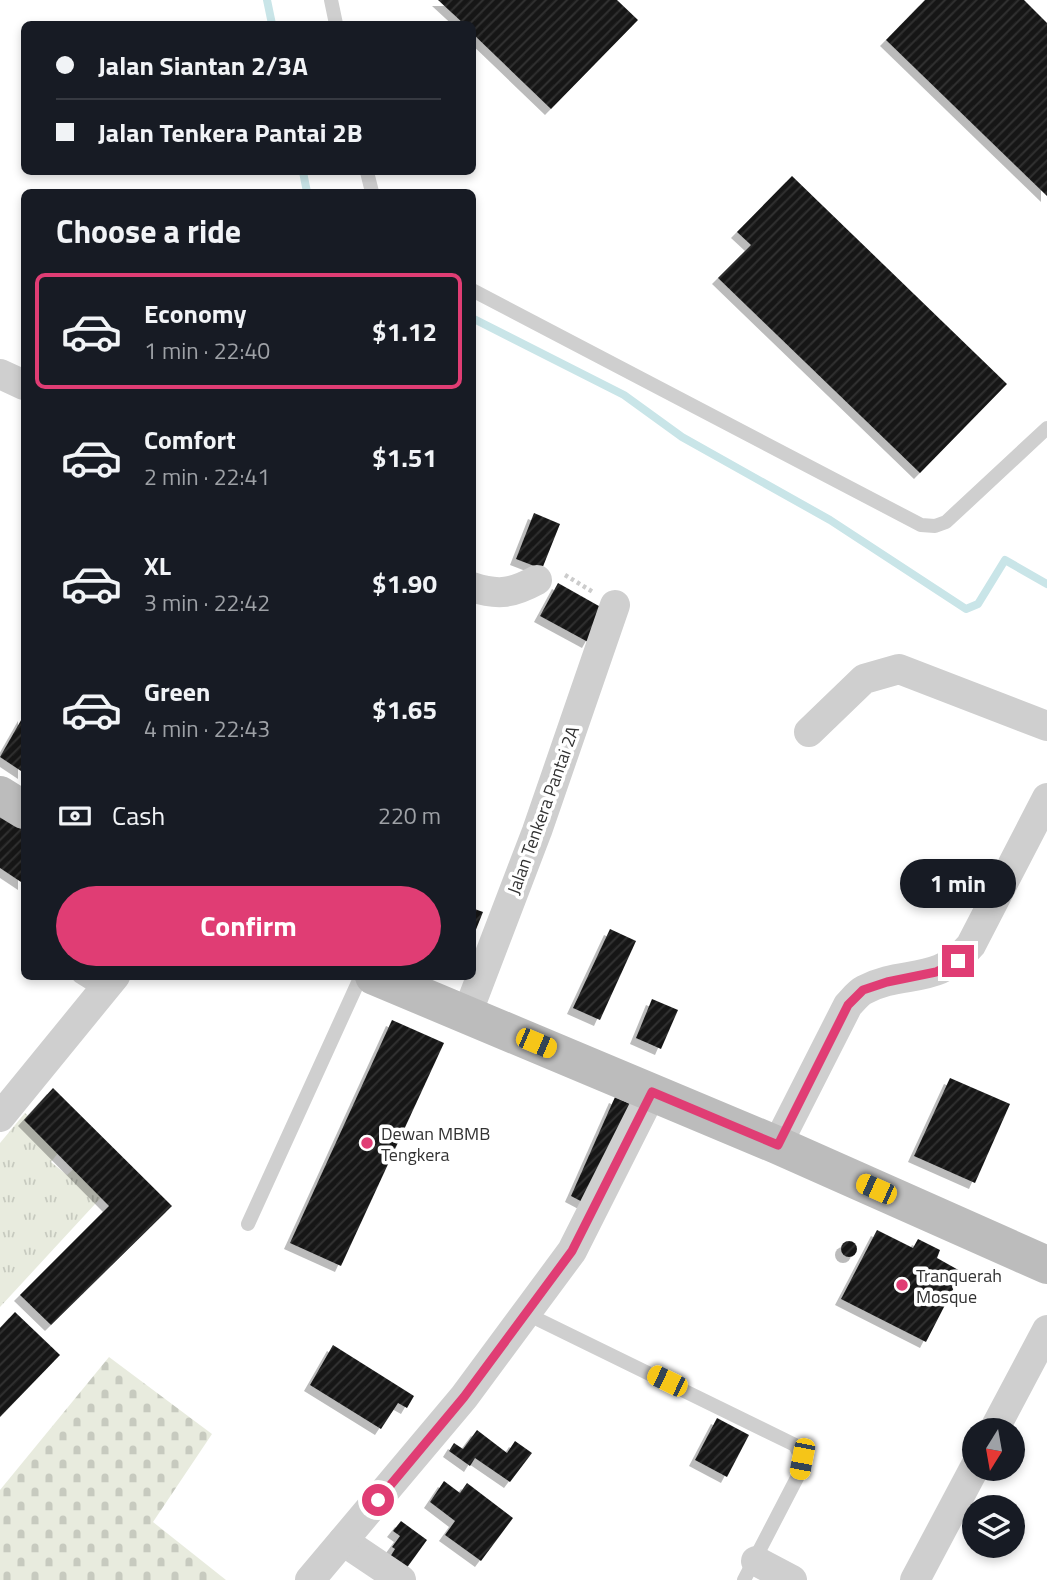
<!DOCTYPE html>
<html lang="en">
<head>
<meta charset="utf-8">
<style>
	:root { --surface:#171b24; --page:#242831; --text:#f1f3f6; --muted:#9ea1a6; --line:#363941; --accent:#e03d74 }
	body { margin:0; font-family:"Titillium Web",sans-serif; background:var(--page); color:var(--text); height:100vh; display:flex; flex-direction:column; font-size:26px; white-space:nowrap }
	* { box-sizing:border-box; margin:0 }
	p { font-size:23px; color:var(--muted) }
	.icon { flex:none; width:38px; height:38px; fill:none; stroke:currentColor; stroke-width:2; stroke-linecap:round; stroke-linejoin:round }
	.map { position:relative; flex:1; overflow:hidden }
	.details { position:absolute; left:21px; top:189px; width:455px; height:791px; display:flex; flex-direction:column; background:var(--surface); border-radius:10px; box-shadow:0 4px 10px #0003 }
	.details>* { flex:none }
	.banner { position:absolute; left:21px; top:21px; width:455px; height:154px; border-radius:10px; box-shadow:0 4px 10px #0003; display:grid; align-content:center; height:154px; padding:0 35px; background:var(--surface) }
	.needle { width:46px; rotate:191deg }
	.fabs { position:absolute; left:962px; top:1418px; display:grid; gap:14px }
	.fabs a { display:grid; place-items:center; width:63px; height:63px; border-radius:50%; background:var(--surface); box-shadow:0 4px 10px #0003; font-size:35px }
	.end { position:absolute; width:32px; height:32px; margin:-16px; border:9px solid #e03d74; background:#fff; box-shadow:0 0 0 4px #fff }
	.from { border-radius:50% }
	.bubble { position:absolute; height:49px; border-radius:24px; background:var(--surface); box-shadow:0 4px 10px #0003; font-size:23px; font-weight:700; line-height:49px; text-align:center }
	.car { position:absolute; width:21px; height:42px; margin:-21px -10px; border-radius:9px; box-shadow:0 0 5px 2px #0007; background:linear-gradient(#f5c518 24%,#345 0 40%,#f5c518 0 76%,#345 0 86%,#f5c518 0) }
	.banner b { display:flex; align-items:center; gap:24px; height:66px; font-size:26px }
	.banner b+b { border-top:2px solid var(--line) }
	.banner i { width:18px; height:18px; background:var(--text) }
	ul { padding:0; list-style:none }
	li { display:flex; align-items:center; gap:21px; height:116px; margin:0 14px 10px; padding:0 21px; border:4px solid transparent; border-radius:10px }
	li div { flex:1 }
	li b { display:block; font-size:26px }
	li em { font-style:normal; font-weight:700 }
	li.current { border-color:var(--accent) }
	li>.icon { width:63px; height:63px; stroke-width:1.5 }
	h2 { padding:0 35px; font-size:32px; line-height:84px }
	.pay { display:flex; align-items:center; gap:18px; height:77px; padding:0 35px; font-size:26px }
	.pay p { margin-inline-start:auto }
	.primary-button { display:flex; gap:14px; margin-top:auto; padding:14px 35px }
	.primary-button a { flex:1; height:80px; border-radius:42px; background:var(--accent); color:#fff; font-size:28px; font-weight:700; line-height:80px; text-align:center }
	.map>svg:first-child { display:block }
	.grass { fill:url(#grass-tufts) }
	.cemetery { fill:url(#cemetery-stones) }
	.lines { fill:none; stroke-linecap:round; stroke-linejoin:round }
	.stream { stroke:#c9e5e8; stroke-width:8 }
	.building { fill:url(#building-hatch); filter:url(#shadow) }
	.path { stroke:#ccc; stroke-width:4.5; stroke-dasharray:3.5 3.5; stroke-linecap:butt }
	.lane { stroke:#cfcfcf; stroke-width:14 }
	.street { stroke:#cfcfcf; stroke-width:30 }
	.secondary { stroke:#bcbcbc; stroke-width:38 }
	.route { stroke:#e03d74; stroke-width:9 }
	.poi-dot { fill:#e03d74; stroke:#fff; stroke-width:2.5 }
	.labels { text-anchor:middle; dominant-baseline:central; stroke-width:7; stroke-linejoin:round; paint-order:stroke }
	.street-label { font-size:18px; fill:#323232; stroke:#fff }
	.poi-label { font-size:18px; fill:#323232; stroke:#fff; text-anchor:start }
</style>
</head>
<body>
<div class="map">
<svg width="1047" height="1580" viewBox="0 0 1047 1580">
	<defs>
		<pattern id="grass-tufts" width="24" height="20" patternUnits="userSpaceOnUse" patternTransform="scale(1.75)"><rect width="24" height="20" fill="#e8ebde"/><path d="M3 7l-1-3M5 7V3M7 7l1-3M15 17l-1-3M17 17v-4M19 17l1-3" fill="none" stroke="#c7cabf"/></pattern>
		<pattern id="cemetery-stones" width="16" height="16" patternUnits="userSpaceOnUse" patternTransform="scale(1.75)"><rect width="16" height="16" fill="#e8ebde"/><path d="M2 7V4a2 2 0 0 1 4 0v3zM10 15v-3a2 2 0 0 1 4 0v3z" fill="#c7cabf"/></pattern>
		<pattern id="building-hatch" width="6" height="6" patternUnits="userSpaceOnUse" patternTransform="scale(1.75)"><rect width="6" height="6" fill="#191919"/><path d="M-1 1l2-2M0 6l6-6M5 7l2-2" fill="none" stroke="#323232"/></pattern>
		<filter id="shadow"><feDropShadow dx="-6" dy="6" stdDeviation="0" flood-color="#0004"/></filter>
	</defs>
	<rect width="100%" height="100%" fill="#fff"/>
	<path class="grass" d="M25 1113 62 1148 51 1162 67 1175 81 1162 108 1190 0 1307V1143Z"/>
	<path class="cemetery" d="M109 1357 212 1434 153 1522 226 1580H0V1490Z"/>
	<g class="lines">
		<g class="stream">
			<path d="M267 0 272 24"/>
			<path d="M303 172 307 192"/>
			<path d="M472 318 624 395 682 437 830 520 966 609 978 604 1005 560 1047 584"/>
		</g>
	</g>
	<g class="building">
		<path d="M438 0H617L638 20 551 109 472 33V24H464Z"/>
		<path d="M925 0H1024L1047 23V196L886 40Z"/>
		<path d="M792 176 1007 384 920 473 718 278 751 245 737 232Z"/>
		<path d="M534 513 560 524 542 569 516 559Z"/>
		<path d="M558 583 606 610 588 642 540 616Z"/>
		<path d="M24 715V773L0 757Z"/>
		<path d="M0 809 24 825V884L0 868Z"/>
		<path d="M472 908 483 912 473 937H472Z"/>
		<path d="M610 929 636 941 600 1020 573 1008Z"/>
		<path d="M652 999 678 1010 661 1049 636 1038Z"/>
		<path d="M392 1020 444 1043 341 1266 290 1243Z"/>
		<path d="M950 1078 1010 1104 975 1183 914 1156Z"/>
		<path d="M53 1088 172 1206 51 1325 20 1295 109 1206 24 1120Z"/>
		<path d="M615 1097 637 1107 592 1207 571 1196Z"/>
		<path d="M877 1230 913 1248 918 1239 940 1250 937 1258 962 1272 926 1342 841 1299Z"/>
		<circle cx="849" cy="1249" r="8"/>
		<path d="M15 1312 60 1355 0 1417V1328Z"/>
		<path d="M333 1345 414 1396 407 1408 398 1403 381 1429 310 1385Z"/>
		<path d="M717 1418 749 1435 727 1477 695 1460Z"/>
		<path d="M477 1430 507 1453 515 1441 532 1453 510 1482 475 1458 470 1466 449 1451 454 1443 463 1449Z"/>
		<path d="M444 1481 460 1493 467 1483 513 1518 481 1561 445 1535 455 1521 430 1502Z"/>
		<path d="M401 1521 427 1540 406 1569 390 1557 395 1549 392 1547 400 1536 393 1531Z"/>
	</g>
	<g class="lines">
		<path class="path" d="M565 575 593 592"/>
		<g class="lane">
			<path d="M331 0 336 24"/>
			<path d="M367 172 372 192"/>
			<path d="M472 290 921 525 935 526 946 522 1047 428"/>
			<path d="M79 976 103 991"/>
			<path d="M248 1224 361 976"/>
			<path d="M527 1314 795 1445 802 1459 799 1474 744 1580"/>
		</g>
		<g class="street">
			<path d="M0 374 24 385"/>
			<path d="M472 587C499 596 513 593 537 580"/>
			<path d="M809 732 864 679 899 669 1047 726"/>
			<path d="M467 1014 537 831 615 605"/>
			<path d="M0 1117 115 976"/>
			<path d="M777 1145 848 1005C853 1000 858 993 864 990 904 969 937 986 971 945L1047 798"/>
			<path d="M994 1430 1047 1330"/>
			<path d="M343 1541 401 1580"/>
			<path d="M756 1561 792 1580"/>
			<path d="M310 1580 464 1397 572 1251 652 1092"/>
			<path d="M915 1580 975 1467"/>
		</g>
		<g class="secondary">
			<path d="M0 795 24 810"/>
			<path d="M374 976 777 1145 1047 1265"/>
		</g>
	</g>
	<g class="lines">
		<path class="route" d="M378 1500 464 1397 572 1251 652 1092 778 1145 848 1005 863 990 887 982 936 972 958 961"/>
	</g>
	<g class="poi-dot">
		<circle cx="367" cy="1143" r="7"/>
		<circle cx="902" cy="1285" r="7"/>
	</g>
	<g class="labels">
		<g class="street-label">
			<text transform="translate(543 810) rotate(-70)">Jalan Tenkera Pantai 2A</text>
		</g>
		<g class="poi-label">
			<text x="381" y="1133">Dewan MBMB<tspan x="381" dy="21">Tengkera</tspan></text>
			<text x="916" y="1275">Tranquerah<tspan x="916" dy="21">Mosque</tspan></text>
		</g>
	</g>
</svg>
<div class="fabs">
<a><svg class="needle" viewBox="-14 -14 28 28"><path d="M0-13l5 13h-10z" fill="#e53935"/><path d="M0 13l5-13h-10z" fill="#9ea1a6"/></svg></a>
<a><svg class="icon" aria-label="layers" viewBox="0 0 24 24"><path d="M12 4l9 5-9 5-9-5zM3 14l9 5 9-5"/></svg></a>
</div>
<i class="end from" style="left:378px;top:1500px"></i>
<i class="end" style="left:958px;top:961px"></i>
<div class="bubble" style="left:900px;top:859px;width:116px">1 min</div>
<i class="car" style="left:536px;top:1043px;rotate:113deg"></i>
<i class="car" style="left:876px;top:1189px;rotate:294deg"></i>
<i class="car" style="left:667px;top:1381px;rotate:296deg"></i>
<i class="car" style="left:802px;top:1459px;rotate:191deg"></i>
<div class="banner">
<b><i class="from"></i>Jalan Siantan 2/3A</b>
<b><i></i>Jalan Tenkera Pantai 2B</b>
</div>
<section class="details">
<h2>Choose a ride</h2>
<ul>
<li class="current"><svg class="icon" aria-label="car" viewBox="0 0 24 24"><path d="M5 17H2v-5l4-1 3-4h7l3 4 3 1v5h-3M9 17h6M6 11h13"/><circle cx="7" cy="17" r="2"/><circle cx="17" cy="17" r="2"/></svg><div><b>Economy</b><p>1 min · 22:40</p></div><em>$1.12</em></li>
<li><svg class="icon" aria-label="car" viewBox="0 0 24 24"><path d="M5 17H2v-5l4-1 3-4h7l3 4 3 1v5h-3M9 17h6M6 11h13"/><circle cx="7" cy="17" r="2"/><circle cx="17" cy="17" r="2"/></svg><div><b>Comfort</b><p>2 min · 22:41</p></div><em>$1.51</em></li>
<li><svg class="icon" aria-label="car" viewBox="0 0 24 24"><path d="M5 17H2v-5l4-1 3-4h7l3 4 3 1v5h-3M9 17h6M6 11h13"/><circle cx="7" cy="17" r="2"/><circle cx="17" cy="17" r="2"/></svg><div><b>XL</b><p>3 min · 22:42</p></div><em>$1.90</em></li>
<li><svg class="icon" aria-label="car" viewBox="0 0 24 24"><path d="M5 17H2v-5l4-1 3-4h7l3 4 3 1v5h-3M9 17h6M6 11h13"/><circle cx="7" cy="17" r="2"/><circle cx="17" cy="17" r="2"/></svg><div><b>Green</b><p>4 min · 22:43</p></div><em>$1.65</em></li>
</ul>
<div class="pay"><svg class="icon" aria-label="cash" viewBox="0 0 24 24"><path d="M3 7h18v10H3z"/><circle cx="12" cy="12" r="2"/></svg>Cash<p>220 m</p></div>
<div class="primary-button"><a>Confirm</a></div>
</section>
</div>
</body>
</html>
